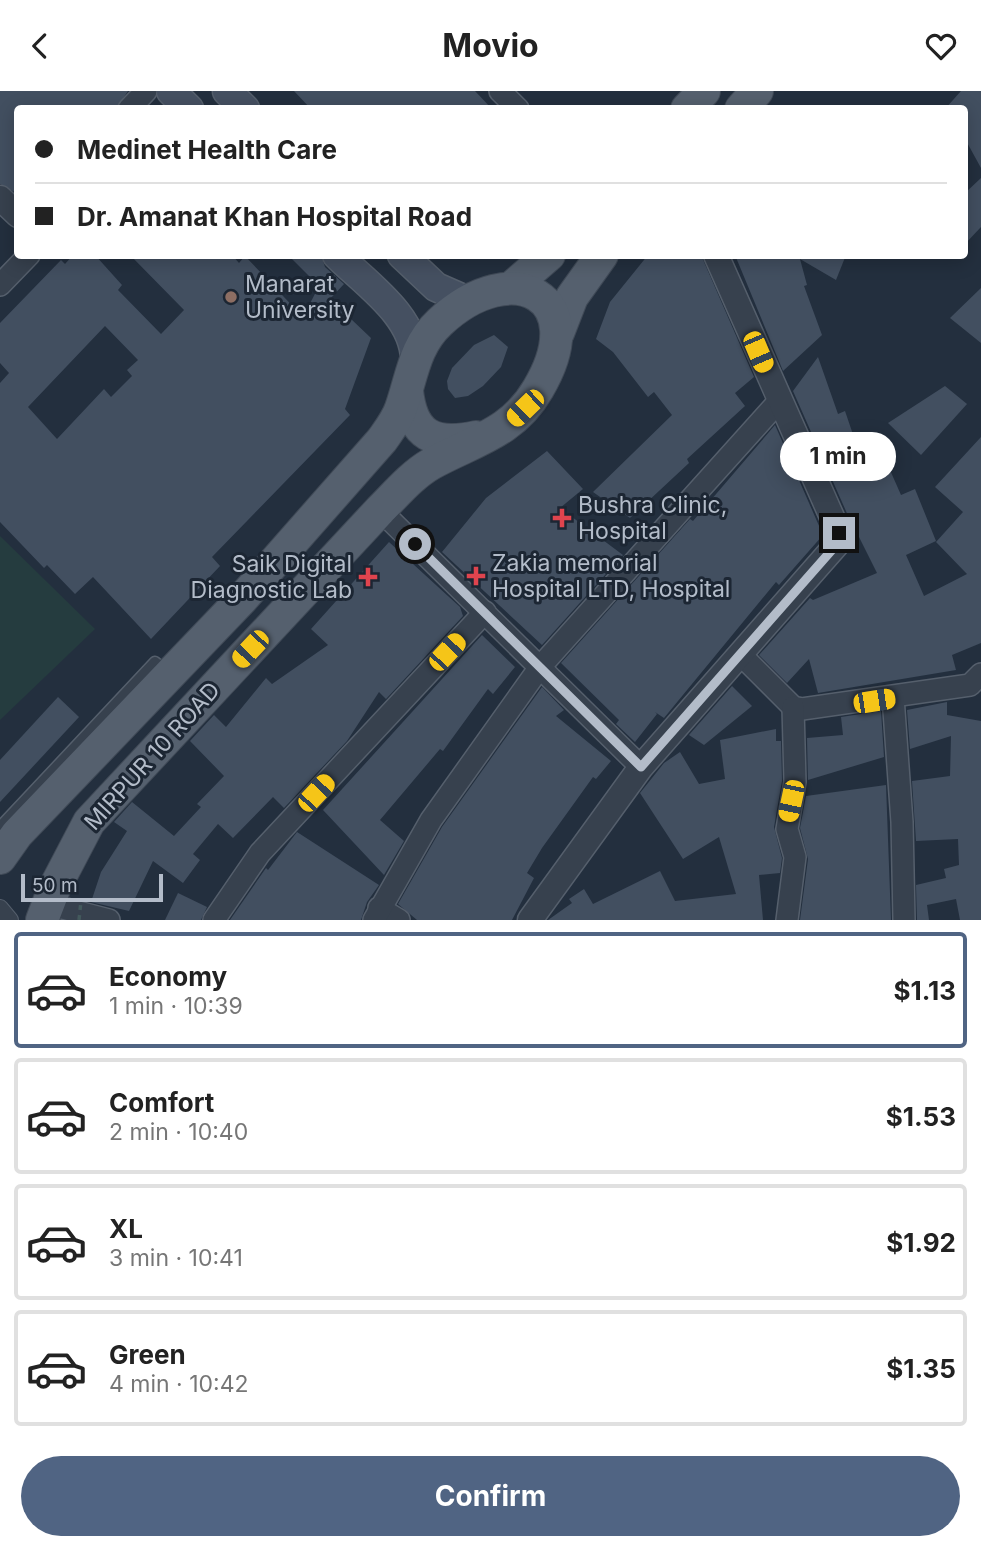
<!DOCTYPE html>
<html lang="en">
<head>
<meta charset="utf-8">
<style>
	:root { --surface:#fff; --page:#f2f2f2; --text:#222; --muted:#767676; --line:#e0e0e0; --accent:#506483 }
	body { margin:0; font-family:Inter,sans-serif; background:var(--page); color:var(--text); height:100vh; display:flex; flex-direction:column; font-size:26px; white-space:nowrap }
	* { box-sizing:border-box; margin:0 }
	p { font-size:23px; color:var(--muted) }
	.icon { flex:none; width:38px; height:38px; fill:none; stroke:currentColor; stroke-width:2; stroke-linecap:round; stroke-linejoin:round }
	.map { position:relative; height:829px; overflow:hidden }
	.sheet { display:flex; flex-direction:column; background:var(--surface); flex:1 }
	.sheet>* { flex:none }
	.guide { position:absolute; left:14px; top:14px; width:954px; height:154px; border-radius:7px; box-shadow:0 4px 18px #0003; display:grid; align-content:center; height:154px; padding:0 21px; background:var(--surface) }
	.scale { position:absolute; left:21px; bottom:18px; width:142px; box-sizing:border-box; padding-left:7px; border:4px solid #b3bcc9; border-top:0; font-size:19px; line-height:24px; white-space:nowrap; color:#b3bcc9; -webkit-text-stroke:5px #1c2633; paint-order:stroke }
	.end { position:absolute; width:32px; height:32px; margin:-16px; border:9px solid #b3bcc9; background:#111; box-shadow:0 0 0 4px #111 }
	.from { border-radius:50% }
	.bubble { position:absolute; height:49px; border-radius:24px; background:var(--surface); box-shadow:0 4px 18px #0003; font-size:23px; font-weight:700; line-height:49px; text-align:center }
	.car { position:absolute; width:21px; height:42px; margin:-21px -10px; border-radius:9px; box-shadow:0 0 5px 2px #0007; background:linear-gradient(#f5c518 24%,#345 0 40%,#f5c518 0 76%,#345 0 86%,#f5c518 0) }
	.guide b { display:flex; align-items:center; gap:24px; height:66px; font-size:26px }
	.guide b+b { border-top:2px solid var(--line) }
	.guide i { width:18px; height:18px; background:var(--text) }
	ul { padding:12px 0 0; list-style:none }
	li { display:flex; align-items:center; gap:21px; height:116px; margin:0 14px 10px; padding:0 7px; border:4px solid var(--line); border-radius:7px }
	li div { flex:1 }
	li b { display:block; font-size:26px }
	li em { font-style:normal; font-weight:700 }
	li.current { border-color:var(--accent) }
	li>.icon { width:63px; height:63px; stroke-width:1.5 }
	.cta { display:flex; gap:14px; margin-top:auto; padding:14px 21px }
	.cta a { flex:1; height:80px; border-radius:42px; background:var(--accent); color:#fff; font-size:28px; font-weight:700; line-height:80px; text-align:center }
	header { display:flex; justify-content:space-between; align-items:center; height:91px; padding:0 21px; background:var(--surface); font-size:32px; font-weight:700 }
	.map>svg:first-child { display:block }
	.green { fill:#253c3f }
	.building { fill:#424f60; fill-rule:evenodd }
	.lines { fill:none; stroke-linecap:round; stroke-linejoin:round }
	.service-casing { stroke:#555f6c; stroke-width:13 }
	.pedestrian-casing { stroke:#555f6c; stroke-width:18 }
	.minor-casing { stroke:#555f6c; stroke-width:24 }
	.tertiary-casing { stroke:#555f6c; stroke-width:27 }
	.secondary-casing { stroke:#555f6c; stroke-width:31 }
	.primary-casing { stroke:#404a57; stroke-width:34 }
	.service { stroke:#37414e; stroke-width:10 }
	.pedestrian { stroke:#37414e; stroke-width:16 }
	.minor { stroke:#37414e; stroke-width:21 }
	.tertiary { stroke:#37414e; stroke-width:24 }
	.secondary { stroke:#455061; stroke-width:28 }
	.primary { stroke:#55606e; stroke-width:32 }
	.path-bridge { stroke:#43595c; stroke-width:3.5; stroke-dasharray:5 5; stroke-linecap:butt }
	.route { stroke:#b3bcc9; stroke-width:9 }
	.education-dot { fill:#8d6e63; stroke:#1c2633; stroke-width:2.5 }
	.health-dot { fill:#e0444e; stroke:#1c2633; stroke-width:2.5 }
	.labels { text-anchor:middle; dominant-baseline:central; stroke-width:6; stroke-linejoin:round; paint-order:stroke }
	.poi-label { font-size:23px; fill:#b3bcc9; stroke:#1c2633; text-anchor:start }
	.street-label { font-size:23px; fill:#b3bcc9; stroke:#1c2633 }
</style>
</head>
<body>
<header><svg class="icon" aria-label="back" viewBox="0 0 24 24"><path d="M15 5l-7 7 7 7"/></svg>Movio<svg class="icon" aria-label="heart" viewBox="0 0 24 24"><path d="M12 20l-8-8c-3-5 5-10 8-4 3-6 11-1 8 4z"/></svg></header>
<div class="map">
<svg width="981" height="829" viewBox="0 0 981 829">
	<rect width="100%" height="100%" fill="#232f3e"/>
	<path class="green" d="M0 445 95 538 0 629Z"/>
	<g class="building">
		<path d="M0 0H128L116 18H18V103L0 93Z"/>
		<path d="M294 0H475L492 18H311Z"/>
		<path d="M961 0H981V77L964 46V18H945Z"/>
		<path d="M981 87V136L964 154V103Z"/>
		<path d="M73 164H95L122 194 118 199 161 243 184 219 130 164H232L239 172 245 165 303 226 319 195 288 164H321L325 176 344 193 330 208 371 247 345 318 350 324 212 466 220 475 151 548 93 486 75 503 47 474 44 477 0 431V292L9 282 0 272V232L61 169 65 173ZM105 235 138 269 127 279 132 285 111 306 104 298 57 348 28 316Z"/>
		<path d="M648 164H701L754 286 735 302 745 315 687 368 689 372 630 427 593 401 672 324 654 301 648 306 613 261 596 248 610 211Z"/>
		<path d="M735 164H846L836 189 800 168 807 194 804 195 822 244 783 280Z"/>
		<path d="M981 197V252L950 227Z"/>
		<path d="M494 244 508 256 501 276 483 295 468 305 455 307 448 298 447 290 452 277 474 254Z"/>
		<path d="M818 266 838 323 845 320 860 364 879 354 901 404 915 398 936 450 906 464 924 505 967 483 936 451 963 421 935 396 981 346V552L952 564 956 579 818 602 809 568 787 592 759 564 810 507 813 509 877 482 858 444 853 447V436L793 300Z"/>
		<path d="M945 295 967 313 921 364 888 332Z"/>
		<path d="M775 334 823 444 779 494 776 491 664 627 655 621 657 623 635 651 616 633 619 629 561 572 690 428 693 430Z"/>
		<path d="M547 360 583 398 560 417 623 464 542 554 442 461 486 407Z"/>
		<path d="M389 451 460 516 463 525 386 608 379 601 347 650 284 717 273 706 233 747 218 733 193 763 200 769 183 792 153 770 129 820 91 811 101 781 127 740 114 731 132 711 174 745 201 716 197 713 224 685 190 650 214 624 226 636 266 587 272 593 328 554 311 538Z"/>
		<path d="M482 544 515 576 493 603 488 598 443 660 440 658 380 729 404 750 384 784 323 719Z"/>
		<path d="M732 595 752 615 704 654 689 644Z"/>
		<path d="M542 596 564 619 556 625 611 670 596 688 593 686 542 757 527 782 534 787 512 829H417L398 813 442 736Z"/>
		<path d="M58 606 79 626 0 711V669Z"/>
		<path d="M947 611V624L981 630V829H960L956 808 927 814 929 829H917L916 794 946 787 944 778 959 774 958 748 916 750 912 690 950 685 951 645 910 658 907 619Z"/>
		<path d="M881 620 884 666 808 689 807 647 843 644 841 626Z"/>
		<path d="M776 638V650H781L782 690 774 736 782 767 780 782 759 784 763 829H548L572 812 569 808 584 798 593 813 660 780 675 810 736 803 719 746 683 768 640 702 664 672 680 661 699 693 725 688 720 649Z"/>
		<path d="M886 694 891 829H800L808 768 800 737 806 705Z"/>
		<path d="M297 741 379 794 367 811 361 829H230L266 777 268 779Z"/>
		<path d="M178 802 207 816 201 829H165Z"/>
	</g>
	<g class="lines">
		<defs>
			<path id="service" d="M0 736 155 571 167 581"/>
			<path id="pedestrian" d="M0 817 10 829"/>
			<g id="minor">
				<path d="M500 0 518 18"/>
				<path d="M129 18 146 0"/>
				<path d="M0 194 29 164"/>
				<path d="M380 419 641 676"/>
				<path d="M741 564 793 616 802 618 970 594 981 583"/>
				<path d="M893 606 902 731 904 829"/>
				<path d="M47 813 109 829"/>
				<path d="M379 817 399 829"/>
				<path d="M214 829 260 762 485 521"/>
				<path d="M374 829 431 729 540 576 779 310"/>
				<path d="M787 829 795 766 787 738 795 691 793 616"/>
			</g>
			<g id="tertiary">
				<path d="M0 107 18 124"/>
				<path d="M530 829 641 676 838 452 839 442 716 164"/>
			</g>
			<g id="secondary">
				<path d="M171 0 189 18"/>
				<path d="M227 0 245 18"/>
				<path d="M337 164C366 193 415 225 415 269"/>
				<path d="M402 164 436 196 468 210"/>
			</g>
			<g id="primary">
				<path d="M687 18 704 0"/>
				<path d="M741 18 757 0"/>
				<path d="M512 196 549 164"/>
				<path d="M558 242 572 206 602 164"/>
				<path d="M407 300C412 345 434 355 476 346"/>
				<path d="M0 767 17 743 242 508 382 349C389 339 397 329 401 317 412 286 414 255 440 231 513 163 593 206 538 298 512 343 472 350 431 373 412 384 396 403 380 419L89 731 54 798 42 829"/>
			</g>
		</defs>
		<use href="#service" class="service-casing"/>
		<use href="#pedestrian" class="pedestrian-casing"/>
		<use href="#minor" class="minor-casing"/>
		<use href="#tertiary" class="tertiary-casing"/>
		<use href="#secondary" class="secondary-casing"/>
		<use href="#primary" class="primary-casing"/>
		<use href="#service" class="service"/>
		<use href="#pedestrian" class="pedestrian"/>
		<use href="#minor" class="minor"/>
		<use href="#tertiary" class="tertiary"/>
		<use href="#secondary" class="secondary"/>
		<use href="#primary" class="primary"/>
		<path class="path-bridge" d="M79 829 81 810"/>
	</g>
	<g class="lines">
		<path class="route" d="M415 453 641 676 838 452 839 442"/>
	</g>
	<circle class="education-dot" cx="231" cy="206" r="7"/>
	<g class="health-dot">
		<path d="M558.5 416.5h7v7h7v7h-7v7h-7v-7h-7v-7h7z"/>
		<path d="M472.5 474.5h7v7h7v7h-7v7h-7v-7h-7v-7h7z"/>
		<path d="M364.5 475.5h7v7h7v7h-7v7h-7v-7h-7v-7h7z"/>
	</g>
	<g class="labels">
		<g class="poi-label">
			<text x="245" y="193">Manarat<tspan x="245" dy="26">University</tspan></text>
			<text x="578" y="414">Bushra Clinic,<tspan x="578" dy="26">Hospital</tspan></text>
			<text x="492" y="472">Zakia memorial<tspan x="492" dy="26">Hospital LTD, Hospital</tspan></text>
			<text x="352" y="473" text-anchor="end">Saik Digital<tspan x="352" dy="26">Diagnostic Lab</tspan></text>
		</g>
		<g class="street-label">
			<text transform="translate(152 665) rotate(-48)">MIRPUR 10 ROAD</text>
		</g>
	</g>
</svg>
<div class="scale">50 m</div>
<i class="end from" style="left:415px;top:453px"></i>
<i class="end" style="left:839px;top:442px"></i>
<div class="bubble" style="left:780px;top:341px;width:116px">1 min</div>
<i class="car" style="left:758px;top:261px;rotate:157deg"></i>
<i class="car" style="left:525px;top:317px;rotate:226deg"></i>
<i class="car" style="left:250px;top:558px;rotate:223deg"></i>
<i class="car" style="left:447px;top:561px;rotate:43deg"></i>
<i class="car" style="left:874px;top:610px;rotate:81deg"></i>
<i class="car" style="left:316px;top:702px;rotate:43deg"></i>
<i class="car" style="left:791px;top:710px;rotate:192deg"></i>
<div class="guide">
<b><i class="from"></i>Medinet Health Care</b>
<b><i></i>Dr. Amanat Khan Hospital Road</b>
</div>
</div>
<section class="sheet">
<ul>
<li class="current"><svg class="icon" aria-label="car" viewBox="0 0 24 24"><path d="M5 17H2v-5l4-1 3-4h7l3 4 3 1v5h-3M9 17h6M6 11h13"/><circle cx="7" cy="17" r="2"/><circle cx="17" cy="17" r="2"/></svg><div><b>Economy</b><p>1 min · 10:39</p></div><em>$1.13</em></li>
<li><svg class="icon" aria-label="car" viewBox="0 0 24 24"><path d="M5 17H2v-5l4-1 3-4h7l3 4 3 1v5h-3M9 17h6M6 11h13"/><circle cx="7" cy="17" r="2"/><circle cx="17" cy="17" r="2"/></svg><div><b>Comfort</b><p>2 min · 10:40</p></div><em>$1.53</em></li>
<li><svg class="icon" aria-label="car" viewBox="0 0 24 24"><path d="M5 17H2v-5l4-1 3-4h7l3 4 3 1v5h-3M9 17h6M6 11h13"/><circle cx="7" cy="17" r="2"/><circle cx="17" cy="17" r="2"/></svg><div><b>XL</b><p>3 min · 10:41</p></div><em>$1.92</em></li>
<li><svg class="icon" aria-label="car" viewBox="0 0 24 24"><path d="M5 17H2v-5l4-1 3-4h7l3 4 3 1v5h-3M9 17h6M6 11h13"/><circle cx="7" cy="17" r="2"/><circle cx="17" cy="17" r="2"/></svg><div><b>Green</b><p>4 min · 10:42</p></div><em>$1.35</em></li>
</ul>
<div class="cta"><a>Confirm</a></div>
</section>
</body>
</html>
